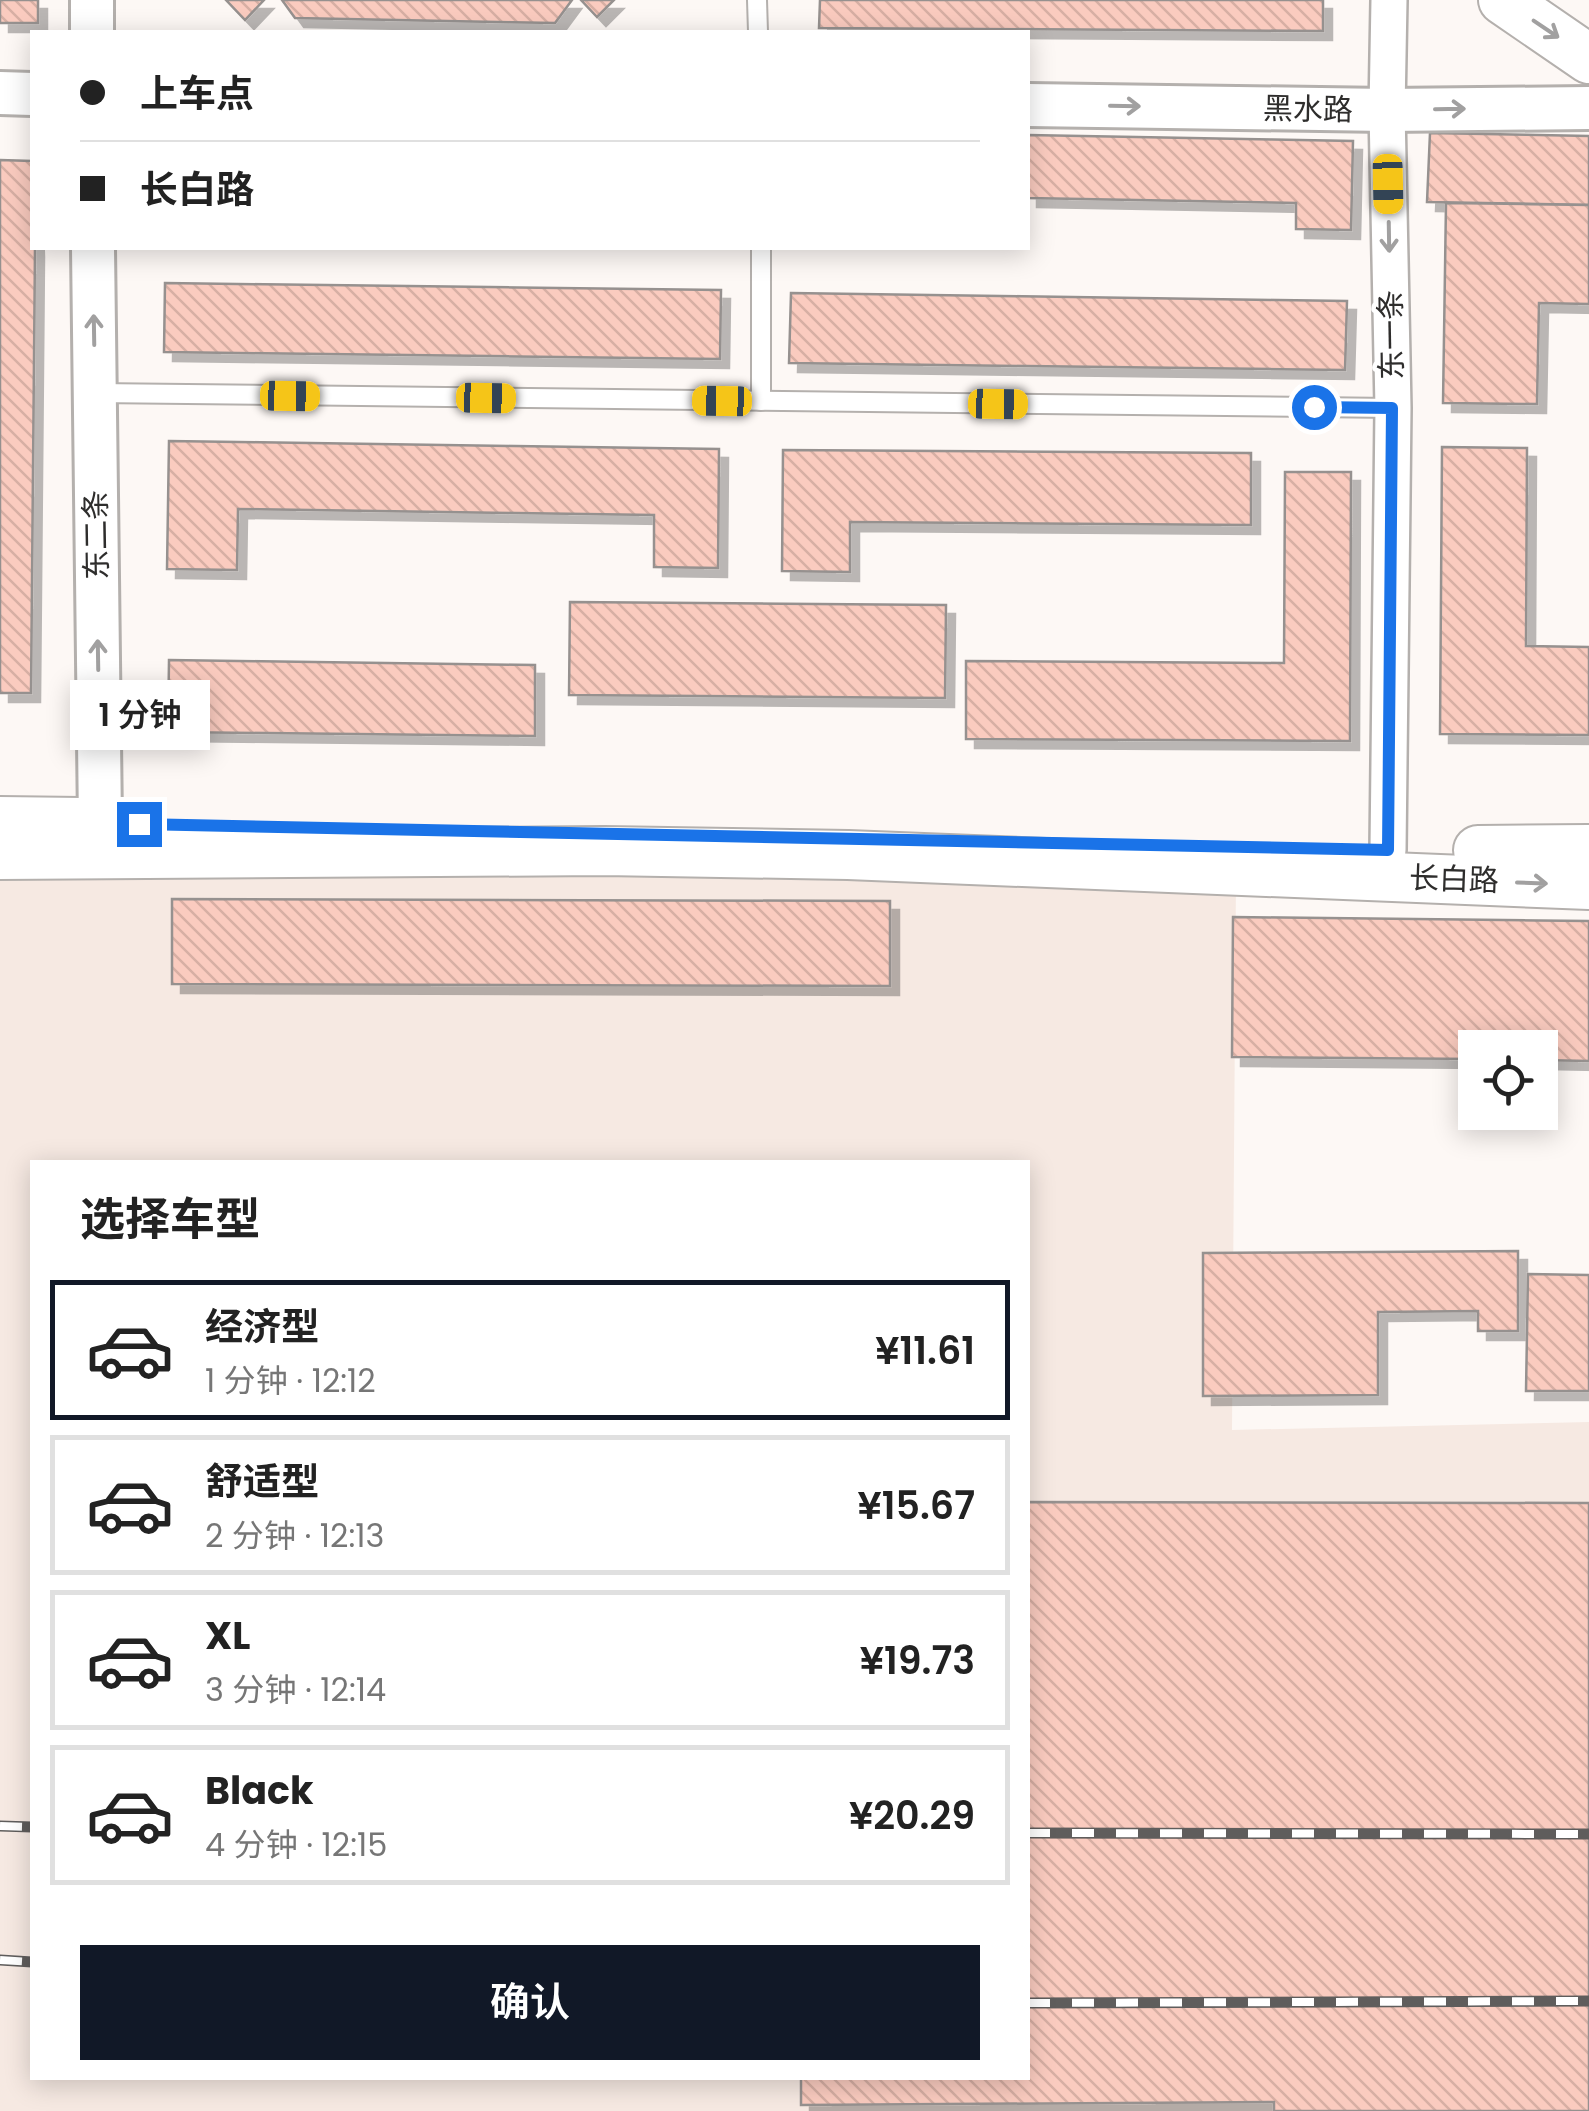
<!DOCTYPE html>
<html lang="zh">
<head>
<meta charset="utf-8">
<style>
	:root { --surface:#fff; --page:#f6f6f6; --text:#222; --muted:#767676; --line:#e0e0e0; --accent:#111827 }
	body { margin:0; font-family:Poppins,"Noto Sans SC",sans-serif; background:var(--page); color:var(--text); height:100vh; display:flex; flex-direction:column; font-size:38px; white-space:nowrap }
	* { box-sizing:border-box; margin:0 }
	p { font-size:32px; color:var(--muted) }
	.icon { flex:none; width:55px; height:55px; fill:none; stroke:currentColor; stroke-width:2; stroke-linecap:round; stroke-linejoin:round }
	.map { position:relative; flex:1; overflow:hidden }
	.side { position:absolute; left:30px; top:1160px; width:1000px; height:920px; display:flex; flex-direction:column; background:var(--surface); border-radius:0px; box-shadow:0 5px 25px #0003 }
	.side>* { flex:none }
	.top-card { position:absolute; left:30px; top:30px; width:1000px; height:220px; border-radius:0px; box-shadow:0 5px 25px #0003; display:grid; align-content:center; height:220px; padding:0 50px; background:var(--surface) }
	.tools { position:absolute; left:1458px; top:1030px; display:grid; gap:20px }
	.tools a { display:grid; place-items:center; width:100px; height:100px; border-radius:0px; background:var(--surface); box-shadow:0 5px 25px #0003; font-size:50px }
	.end { position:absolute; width:45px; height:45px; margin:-22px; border:12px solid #1a73e8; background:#fff; box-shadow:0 0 0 5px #fff }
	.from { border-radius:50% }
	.bubble { position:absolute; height:70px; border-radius:0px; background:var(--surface); box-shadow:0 5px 25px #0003; font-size:32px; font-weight:600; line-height:70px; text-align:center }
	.car { position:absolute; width:30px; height:60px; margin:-30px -15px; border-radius:12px; box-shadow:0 0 8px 2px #0007; background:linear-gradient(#f5c518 24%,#345 0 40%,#f5c518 0 76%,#345 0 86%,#f5c518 0) }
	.top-card b { display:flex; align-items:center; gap:35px; height:95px; font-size:38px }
	.top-card b+b { border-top:2px solid var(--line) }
	.top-card i { width:25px; height:25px; background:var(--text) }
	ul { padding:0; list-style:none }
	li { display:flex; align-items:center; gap:30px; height:140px; margin:0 20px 15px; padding:0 30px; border:5px solid var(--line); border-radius:0px }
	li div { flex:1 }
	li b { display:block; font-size:38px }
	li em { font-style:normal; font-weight:600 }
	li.selected { border-color:var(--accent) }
	li>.icon { width:90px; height:90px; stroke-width:1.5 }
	h2 { padding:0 50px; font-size:45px; line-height:120px }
	.primary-button { display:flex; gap:20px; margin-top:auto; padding:20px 50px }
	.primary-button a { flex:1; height:115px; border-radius:0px; background:var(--accent); color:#fff; font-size:40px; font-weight:600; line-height:115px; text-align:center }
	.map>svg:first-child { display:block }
	.built { fill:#f6e9e2; fill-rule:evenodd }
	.building { fill:url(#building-back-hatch); stroke:#96918f; stroke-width:2.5; filter:url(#shadow) }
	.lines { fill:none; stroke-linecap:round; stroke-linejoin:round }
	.service-casing { stroke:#b4b0ad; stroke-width:22 }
	.minor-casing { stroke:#b4b0ad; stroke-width:40 }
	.tertiary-casing { stroke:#b4b0ad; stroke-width:48 }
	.secondary-casing { stroke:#b4b0ad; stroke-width:52 }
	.service { stroke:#fff; stroke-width:18 }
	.minor { stroke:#fff; stroke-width:35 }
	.tertiary { stroke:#fff; stroke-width:42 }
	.secondary { stroke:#fff; stroke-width:48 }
	.rail-casing { stroke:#5f5d5c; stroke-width:11 }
	.rail { stroke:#fff; stroke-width:8; stroke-dasharray:22; stroke-linecap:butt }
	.oneway { stroke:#a1a0a0 }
	.route { stroke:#1a73e8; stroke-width:12 }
	.labels { text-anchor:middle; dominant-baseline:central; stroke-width:9; stroke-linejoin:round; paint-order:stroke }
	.street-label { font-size:30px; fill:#2e2d2c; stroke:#fff }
</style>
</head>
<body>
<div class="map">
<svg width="1589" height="2111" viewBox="0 0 1589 2111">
	<defs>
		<pattern id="building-back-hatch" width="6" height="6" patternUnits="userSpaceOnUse" patternTransform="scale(2.5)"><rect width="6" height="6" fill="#facbbf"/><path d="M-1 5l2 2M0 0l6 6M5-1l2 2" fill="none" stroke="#d7afa4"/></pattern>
		<filter id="shadow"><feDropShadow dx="9" dy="9" stdDeviation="0" flood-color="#0004"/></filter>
	</defs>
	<rect width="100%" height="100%" fill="#fdf8f5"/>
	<path class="built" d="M0 871 1236 878 1232 1430 1589 1422V2111H0ZM32 1162H1028V2078H32Z"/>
	<g class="building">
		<rect x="0" y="0" width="38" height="23"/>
		<path d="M226 0H264L245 20Z"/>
		<path d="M282 0H572L555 23 295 18Z"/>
		<path d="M581 0H614L597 17Z"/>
		<path d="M820 0H1323V31L819 28Z"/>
		<path d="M1430 133 1589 136V205L1427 202Z"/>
		<path d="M1028 135 1353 141 1351 230 1296 229V203L1028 198Z"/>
		<path d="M0 160 32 161 35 248 31 693H0Z"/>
		<path d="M1446 203 1589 205V304L1539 303 1537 404 1443 403Z"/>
		<path d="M165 283 721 290 720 359 164 352Z"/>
		<path d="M791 293 1347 301 1345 370 789 363Z"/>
		<path d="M169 441 719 449 718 568 654 567V515L238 509 237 570 167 569Z"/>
		<path d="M1442 447 1527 448 1526 646 1589 647V735L1440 734Z"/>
		<path d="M783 450 1251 453V525L850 522V572L782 571Z"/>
		<path d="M1285 472H1351L1350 741 966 739V661L1284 663Z"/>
		<path d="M570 602 946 605 945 698 569 695Z"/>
		<path d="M169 660 535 665V736L168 732Z"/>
		<path d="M172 899 890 901V986L172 984Z"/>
		<path d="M1233 917 1589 921V1061L1540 1060V1048H1475V1059L1232 1057Z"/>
		<path d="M1518 1251V1331H1478V1311L1378 1312V1395L1203 1396V1253Z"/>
		<path d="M1528 1274 1589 1275V1391H1526Z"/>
		<path d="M1028 1502 1589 1503V2111H1274V2102L801 2105V2078H1028Z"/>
	</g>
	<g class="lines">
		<defs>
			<g id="service">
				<path d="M757 0 758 32"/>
				<path d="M95 393 1393 408"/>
				<path d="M761 401V248"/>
			</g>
			<path id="minor" d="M1388 850 1393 408 1387 110 1389 0"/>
			<g id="tertiary">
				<path d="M92 32V0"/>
				<path d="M0 93 32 94"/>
				<path d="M1028 105 1387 110 1589 108"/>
				<path d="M93 248 100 823"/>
			</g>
			<g id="secondary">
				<path d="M1503 0 1589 59"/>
				<path d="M0 821 81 822"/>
				<path d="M1478 850 1589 849"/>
				<path d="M0 855 604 851 848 855 1589 885"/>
			</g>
		</defs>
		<use href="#service" class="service-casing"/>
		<use href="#minor" class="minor-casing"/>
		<use href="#tertiary" class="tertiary-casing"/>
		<use href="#secondary" class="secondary-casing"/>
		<use href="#service" class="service"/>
		<use href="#minor" class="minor"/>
		<use href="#tertiary" class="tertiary"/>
		<use href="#secondary" class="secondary"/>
		<defs>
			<g id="rail">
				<path d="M0 1826 32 1827"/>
				<path d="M1028 1833 1589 1834"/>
				<path d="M0 1960 32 1962"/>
				<path d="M1028 2003 1589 2001"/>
			</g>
		</defs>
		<use href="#rail" class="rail-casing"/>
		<use href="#rail" class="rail"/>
	</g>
	<defs><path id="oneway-shaft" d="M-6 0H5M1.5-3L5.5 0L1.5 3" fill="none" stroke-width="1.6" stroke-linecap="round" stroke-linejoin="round" transform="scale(2.5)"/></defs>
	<g class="oneway">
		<use href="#oneway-shaft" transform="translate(1546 29) rotate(34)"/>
		<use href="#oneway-shaft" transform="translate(1125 106) rotate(1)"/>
		<use href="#oneway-shaft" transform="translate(1450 109) rotate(-1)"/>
		<use href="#oneway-shaft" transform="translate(1389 237) rotate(89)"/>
		<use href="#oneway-shaft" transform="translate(94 330) rotate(-91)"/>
		<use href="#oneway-shaft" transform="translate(98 655) rotate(-91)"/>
		<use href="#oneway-shaft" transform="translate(1532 883) rotate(2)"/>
	</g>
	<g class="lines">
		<path class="route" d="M139 824 1388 850 1392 408 1314 407"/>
	</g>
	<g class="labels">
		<g class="street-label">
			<text transform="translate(1308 109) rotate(1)">黑水路</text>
			<text transform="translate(1391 335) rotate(-91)">东一条</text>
			<text transform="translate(96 535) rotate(-91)">东二条</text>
			<text transform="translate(1454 879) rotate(2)">长白路</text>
		</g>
	</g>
</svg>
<div class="tools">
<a><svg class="icon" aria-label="locate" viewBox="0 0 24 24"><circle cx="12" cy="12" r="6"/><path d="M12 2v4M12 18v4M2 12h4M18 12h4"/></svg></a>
</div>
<i class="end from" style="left:1314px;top:407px"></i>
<i class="end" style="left:139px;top:824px"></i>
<div class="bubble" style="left:70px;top:680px;width:140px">1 分钟</div>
<i class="car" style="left:1388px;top:184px;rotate:179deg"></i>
<i class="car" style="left:290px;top:396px;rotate:91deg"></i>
<i class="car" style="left:486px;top:398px;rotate:91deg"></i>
<i class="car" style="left:722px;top:401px;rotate:271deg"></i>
<i class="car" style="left:998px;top:404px;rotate:91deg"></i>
<div class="top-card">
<b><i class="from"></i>上车点</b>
<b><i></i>长白路</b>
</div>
<section class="side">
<h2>选择车型</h2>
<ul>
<li class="selected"><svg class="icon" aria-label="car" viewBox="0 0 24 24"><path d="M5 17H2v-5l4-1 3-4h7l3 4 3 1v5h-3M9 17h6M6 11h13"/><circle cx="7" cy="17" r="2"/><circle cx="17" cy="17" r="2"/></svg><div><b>经济型</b><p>1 分钟 · 12:12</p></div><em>¥11.61</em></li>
<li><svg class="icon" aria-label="car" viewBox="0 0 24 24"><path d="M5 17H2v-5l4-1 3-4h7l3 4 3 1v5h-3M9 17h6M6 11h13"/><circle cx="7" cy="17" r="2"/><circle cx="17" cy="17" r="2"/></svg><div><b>舒适型</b><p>2 分钟 · 12:13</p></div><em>¥15.67</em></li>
<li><svg class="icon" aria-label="car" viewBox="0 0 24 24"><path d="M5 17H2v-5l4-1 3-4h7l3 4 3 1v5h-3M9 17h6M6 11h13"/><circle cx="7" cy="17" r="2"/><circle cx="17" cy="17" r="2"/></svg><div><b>XL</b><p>3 分钟 · 12:14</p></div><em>¥19.73</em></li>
<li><svg class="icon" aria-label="car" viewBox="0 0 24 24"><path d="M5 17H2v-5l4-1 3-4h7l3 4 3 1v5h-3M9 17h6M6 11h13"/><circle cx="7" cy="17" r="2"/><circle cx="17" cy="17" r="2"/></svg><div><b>Black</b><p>4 分钟 · 12:15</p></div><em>¥20.29</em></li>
</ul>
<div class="primary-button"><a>确认</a></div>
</section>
</div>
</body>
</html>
